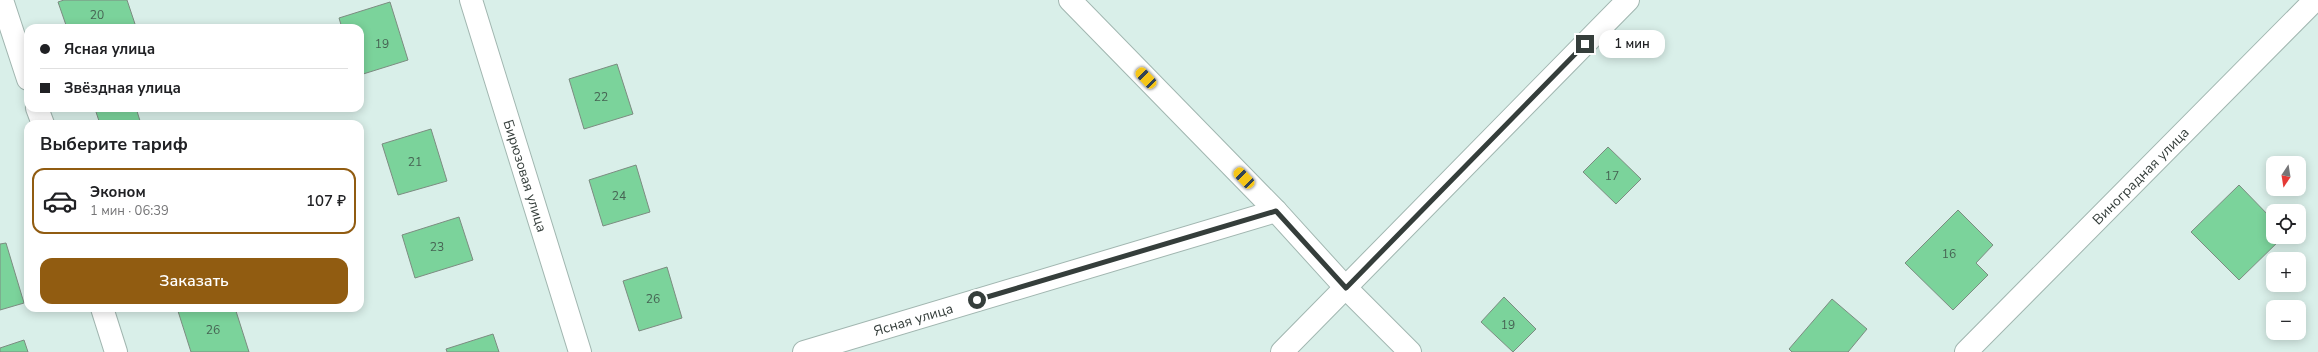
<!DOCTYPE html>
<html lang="ru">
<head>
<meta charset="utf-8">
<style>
	:root { --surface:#fff; --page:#f2f2f2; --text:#202124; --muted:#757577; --line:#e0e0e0; --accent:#915c11 }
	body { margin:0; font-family:"Nunito Sans",sans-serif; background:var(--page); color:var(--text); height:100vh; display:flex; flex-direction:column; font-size:15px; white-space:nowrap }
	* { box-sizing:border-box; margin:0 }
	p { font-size:13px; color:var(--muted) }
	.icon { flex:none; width:22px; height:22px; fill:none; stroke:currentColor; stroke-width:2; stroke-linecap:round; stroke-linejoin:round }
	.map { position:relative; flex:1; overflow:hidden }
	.sheet { position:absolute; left:24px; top:120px; width:340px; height:192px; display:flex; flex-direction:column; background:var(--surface); border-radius:12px; box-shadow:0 2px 10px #0003 }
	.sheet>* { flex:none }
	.top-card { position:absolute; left:24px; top:24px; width:340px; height:88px; border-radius:12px; box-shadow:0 2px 10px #0003; display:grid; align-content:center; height:88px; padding:0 16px; background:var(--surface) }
	.needle { width:26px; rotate:192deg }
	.tools { position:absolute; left:2266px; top:156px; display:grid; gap:8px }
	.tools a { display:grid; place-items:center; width:40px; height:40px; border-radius:8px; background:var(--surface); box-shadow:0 2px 10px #0003; font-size:20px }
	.end { position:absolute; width:18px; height:18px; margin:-9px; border:5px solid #353e3b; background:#fff; box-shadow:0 0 0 2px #fff }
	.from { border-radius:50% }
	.bubble { position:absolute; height:28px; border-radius:12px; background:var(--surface); box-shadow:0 2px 10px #0003; font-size:13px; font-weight:600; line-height:28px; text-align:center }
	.car { position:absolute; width:12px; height:24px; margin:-12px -6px; border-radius:5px; box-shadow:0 0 3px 1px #0007; background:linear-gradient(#f5c518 24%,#345 0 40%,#f5c518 0 76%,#345 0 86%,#f5c518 0) }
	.top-card b { display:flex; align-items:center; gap:14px; height:38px; font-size:15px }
	.top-card b+b { border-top:1px solid var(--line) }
	.top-card i { width:10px; height:10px; background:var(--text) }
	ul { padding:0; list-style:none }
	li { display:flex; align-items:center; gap:12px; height:66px; margin:0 8px 6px; padding:0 8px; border:2px solid transparent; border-radius:12px }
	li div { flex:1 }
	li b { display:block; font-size:15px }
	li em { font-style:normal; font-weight:600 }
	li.current { border-color:var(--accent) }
	li>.icon { width:36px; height:36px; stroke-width:1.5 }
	h2 { padding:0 16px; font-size:18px; line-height:48px }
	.button { display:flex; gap:8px; margin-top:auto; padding:8px 16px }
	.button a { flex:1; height:46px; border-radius:12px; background:var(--accent); color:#fff; font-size:16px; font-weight:600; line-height:46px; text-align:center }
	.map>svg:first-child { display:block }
	.building { fill:#7bd39b; stroke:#7c8c81 }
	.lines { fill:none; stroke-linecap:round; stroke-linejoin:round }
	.street-casing { stroke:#a1b6b0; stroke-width:24 }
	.street { stroke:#fff; stroke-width:22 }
	.route { stroke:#353e3b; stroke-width:5 }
	.labels { text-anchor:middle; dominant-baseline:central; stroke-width:3.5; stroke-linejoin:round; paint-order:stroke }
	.number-label { font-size:12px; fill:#466353 }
	.street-label { font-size:14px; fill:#353e3b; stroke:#fff }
</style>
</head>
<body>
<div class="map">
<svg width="2318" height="352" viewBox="0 0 2318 352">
	<rect width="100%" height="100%" fill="#d9efe9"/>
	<g class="building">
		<path d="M64 0H127L136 27 67 28 58 2Z"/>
		<path d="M390 2 408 60 360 75V28H342L339 18Z"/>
		<path d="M617 64 633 114 584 129 569 79Z"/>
		<path d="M136 108 141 124H100L95 109Z"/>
		<path d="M431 129 447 181 398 195 382 144Z"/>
		<path d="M1608 147 1641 179 1616 204 1583 172Z"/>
		<path d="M636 165 650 212 603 226 589 180Z"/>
		<path d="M2239 185 2273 220V237H2283L2239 280 2191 232Z"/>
		<path d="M1958 210 1993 245 1976 263 1988 275 1953 310 1905 263Z"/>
		<path d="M459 217 473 260 415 278 402 235Z"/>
		<path d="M6 243 24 303 0 310V244Z"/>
		<path d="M667 267 682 318 639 331 623 281Z"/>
		<path d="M1504 297 1536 329 1513 352 1481 322Z"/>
		<path d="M1832 299 1867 329 1848 352H1792L1789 349Z"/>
		<path d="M177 308H235L249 352H191Z"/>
		<path d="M493 334 499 352H447L446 349Z"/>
		<path d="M24 340 28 352H0V348Z"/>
	</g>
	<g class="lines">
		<defs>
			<g id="street">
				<path d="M2 0 28 79"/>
				<path id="s1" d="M471 0 580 352"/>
				<path d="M1070 0 1276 211 1346 288 1410 352"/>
				<path d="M37 108 43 124"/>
				<path d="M102 308 116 352"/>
				<path id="s2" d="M804 352 1276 211"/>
				<path d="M1282 352 1628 0"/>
				<path id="s3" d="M1966 352 2315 0"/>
			</g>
		</defs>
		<use href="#street" class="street-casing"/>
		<use href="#street" class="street"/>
	</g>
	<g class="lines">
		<path class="route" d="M977 300 1276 211 1346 288 1585 44"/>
	</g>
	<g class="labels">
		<g class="number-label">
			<text x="97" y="15">20</text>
			<text x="382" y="44">19</text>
			<text x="601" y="97">22</text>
			<text x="415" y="162">21</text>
			<text x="1612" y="176">17</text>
			<text x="619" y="196">24</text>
			<text x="437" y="247">23</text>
			<text x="1949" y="254">16</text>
			<text x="653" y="299">26</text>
			<text x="1508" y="325">19</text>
			<text x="213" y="330">26</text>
		</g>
		<g class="street-label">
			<text stroke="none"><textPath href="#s1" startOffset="184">Бирюзовая улица</textPath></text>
			<text stroke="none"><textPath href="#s3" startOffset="248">Виноградная улица</textPath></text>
			<text stroke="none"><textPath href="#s2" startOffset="114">Ясная улица</textPath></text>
		</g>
	</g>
</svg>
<div class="tools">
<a><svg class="needle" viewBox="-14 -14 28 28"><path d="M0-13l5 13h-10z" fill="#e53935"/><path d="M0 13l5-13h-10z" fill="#757577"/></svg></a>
<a><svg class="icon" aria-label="locate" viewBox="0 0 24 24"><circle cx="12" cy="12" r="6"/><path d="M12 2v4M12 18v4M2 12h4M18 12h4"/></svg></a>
<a>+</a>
<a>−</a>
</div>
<i class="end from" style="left:977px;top:300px"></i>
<i class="end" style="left:1585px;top:44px"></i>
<div class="bubble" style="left:1599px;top:30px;width:66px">1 мин</div>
<i class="car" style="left:1146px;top:78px;rotate:316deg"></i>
<i class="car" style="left:1244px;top:178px;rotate:316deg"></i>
<div class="top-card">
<b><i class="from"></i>Ясная улица</b>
<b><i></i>Звёздная улица</b>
</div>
<section class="sheet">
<h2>Выберите тариф</h2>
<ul>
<li class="current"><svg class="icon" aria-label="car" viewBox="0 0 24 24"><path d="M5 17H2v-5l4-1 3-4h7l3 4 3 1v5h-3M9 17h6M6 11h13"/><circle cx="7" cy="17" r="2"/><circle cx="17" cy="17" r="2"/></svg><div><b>Эконом</b><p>1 мин · 06:39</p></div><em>107 ₽</em></li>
</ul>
<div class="button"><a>Заказать</a></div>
</section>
</div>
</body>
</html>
